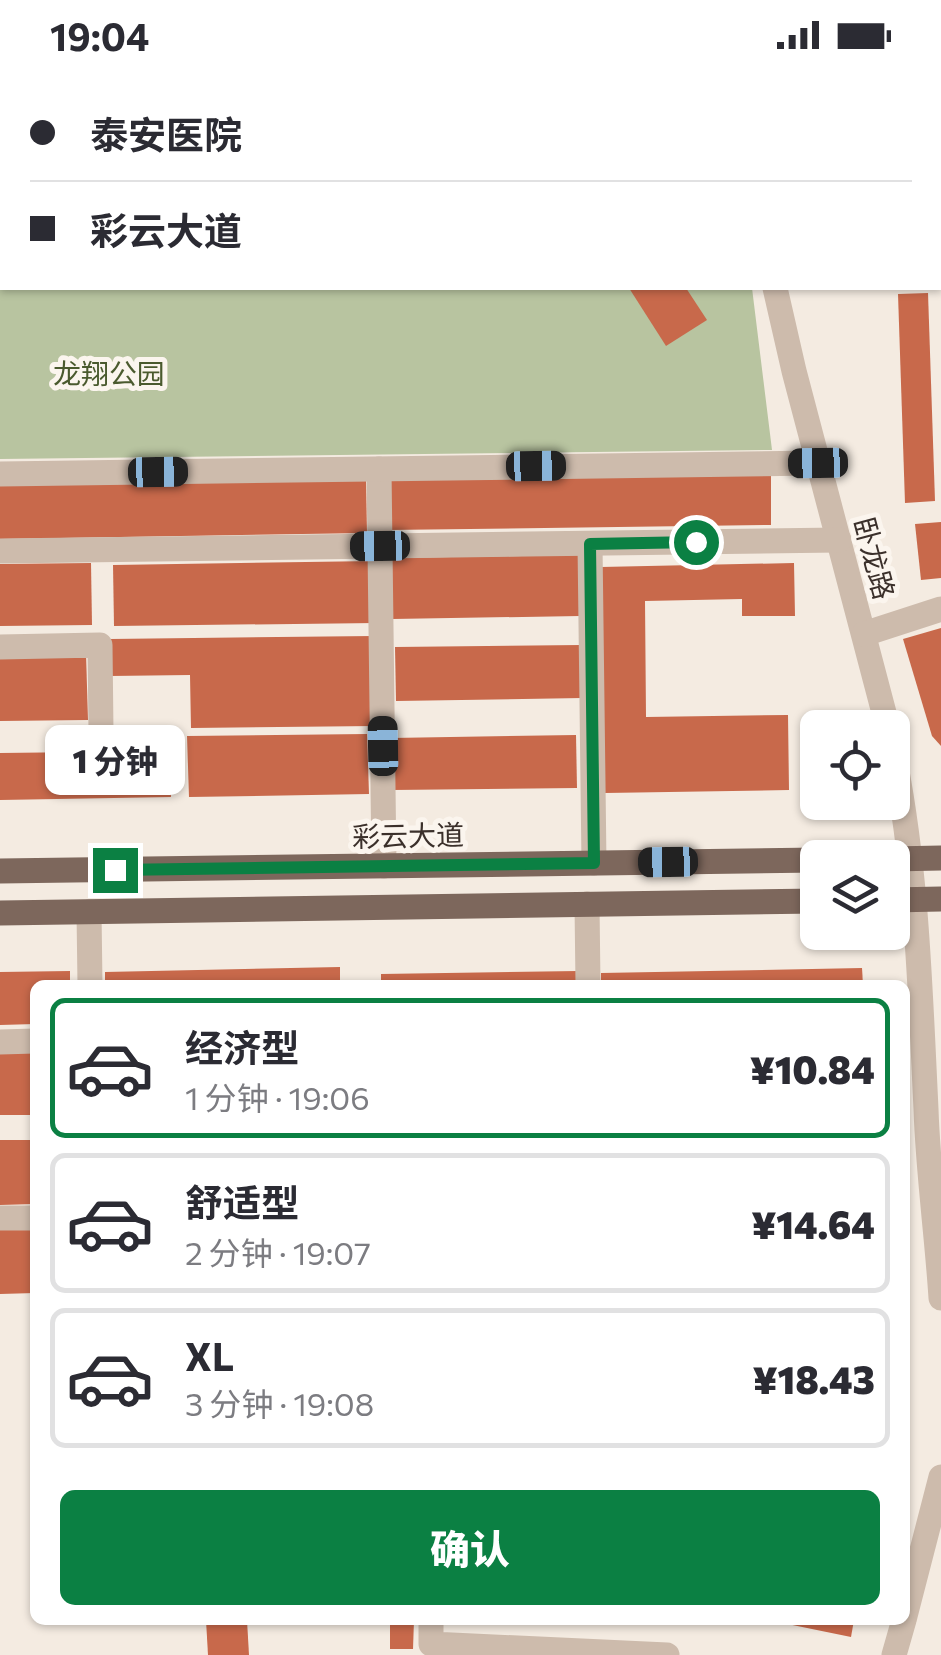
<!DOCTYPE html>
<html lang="zh">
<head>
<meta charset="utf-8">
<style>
	:root { --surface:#fff; --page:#f2f2f3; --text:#2b2b33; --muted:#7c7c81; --line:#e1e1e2; --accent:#0b8043 }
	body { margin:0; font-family:Commissioner,"Noto Sans SC",sans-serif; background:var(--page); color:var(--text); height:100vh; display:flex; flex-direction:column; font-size:38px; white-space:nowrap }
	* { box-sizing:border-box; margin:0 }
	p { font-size:32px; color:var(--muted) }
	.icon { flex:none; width:55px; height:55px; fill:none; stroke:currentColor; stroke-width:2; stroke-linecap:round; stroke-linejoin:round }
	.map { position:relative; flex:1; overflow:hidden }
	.sheet { position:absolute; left:30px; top:910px; width:880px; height:645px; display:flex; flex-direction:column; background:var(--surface); border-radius:15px; box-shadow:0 2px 8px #0004 }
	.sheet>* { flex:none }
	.guide { position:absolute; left:0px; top:0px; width:942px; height:220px; box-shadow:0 2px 8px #0004; display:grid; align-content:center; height:220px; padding:0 30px; background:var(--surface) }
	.buttons { position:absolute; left:800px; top:640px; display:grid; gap:20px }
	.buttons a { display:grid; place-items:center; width:110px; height:110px; border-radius:15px; background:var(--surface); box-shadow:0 2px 8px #0004; font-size:50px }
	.end { position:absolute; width:45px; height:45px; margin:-22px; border:12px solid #0b8043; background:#fff; box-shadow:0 0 0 5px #fff }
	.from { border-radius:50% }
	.bubble { position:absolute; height:70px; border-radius:15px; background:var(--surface); box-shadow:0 2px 8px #0004; font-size:32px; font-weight:800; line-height:70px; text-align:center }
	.car { position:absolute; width:30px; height:60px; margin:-30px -15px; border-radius:12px; box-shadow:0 0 8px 2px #0007; background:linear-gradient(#222 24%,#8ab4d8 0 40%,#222 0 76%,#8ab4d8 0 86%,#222 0) }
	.guide b { display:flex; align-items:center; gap:35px; height:95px; font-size:38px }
	.guide b+b { border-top:2px solid var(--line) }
	.guide i { width:25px; height:25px; background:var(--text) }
	ul { padding:18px 0 0; list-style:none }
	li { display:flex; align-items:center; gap:30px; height:140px; margin:0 20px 15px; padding:0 10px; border:5px solid var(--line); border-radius:15px }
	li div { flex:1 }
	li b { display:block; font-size:38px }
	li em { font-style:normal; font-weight:800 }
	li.current { border-color:var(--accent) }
	li>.icon { width:90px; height:90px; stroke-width:1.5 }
	.button { display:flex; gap:20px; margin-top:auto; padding:20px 30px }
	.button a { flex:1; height:115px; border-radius:15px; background:var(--accent); color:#fff; font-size:40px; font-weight:800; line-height:115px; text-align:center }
	.status { display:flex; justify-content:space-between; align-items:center; height:70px; padding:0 50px; background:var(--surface); direction:ltr }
	.status svg { height:28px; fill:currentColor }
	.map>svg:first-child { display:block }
	.green { fill:#b8c4a0 }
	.building { fill:#c8694b }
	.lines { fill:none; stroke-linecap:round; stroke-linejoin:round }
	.minor { stroke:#cdbbac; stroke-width:25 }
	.major { stroke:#7d675c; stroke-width:25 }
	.route { stroke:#0b8043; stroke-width:12 }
	.labels { text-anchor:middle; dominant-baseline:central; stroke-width:10; stroke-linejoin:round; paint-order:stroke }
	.park-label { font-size:28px; fill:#4a5a2e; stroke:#fbf5ee }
	.street-label { font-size:28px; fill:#3b302b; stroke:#fbf5ee }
</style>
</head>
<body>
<div class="status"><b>19:04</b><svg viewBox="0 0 49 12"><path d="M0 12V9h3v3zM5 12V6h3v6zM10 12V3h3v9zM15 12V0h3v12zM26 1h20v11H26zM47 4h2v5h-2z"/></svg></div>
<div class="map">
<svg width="941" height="1585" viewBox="0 0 941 1585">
	<rect width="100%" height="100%" fill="#f4ebe1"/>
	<path class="green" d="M0 0H702V2H2V218H752L772 380 0 389Z"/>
	<g class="building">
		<path d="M629 218H686L707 250 666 276Z"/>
		<path d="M928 223 935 431 905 433 898 224Z"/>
		<path d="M771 401V455L388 460 387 406Z"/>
		<path d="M366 407 367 463 0 469V412Z"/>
		<path d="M941 452V508L921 510 915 454Z"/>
		<path d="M580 485V546L392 549 391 488Z"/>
		<path d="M375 491 376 553 114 556 113 495Z"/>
		<path d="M91 493 92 555 0 556V494Z"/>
		<path d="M794 493 795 546H742V529L645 531 646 647 788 645 789 720 605 723 601 497Z"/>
		<path d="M941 558V676L932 666 903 569Z"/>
		<path d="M374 566 375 656 191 658 190 605 110 606V569Z"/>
		<path d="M581 575 582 628 396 631 395 577Z"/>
		<path d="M86 583 88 650 0 651V584Z"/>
		<path d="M367 664 369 724 189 727 187 666Z"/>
		<path d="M576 665 577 718 392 720 391 668Z"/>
		<path d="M170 681 171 727 0 730V683Z"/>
		<path d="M340 897V915H105V902Z"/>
		<path d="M862 898 863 915H601V903Z"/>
		<path d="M70 901V915H35V954L0 955V902Z"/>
		<path d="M578 901V915H381V904Z"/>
		<path d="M35 977V1045H0V978Z"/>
		<path d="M0 1070H35V1134L0 1135Z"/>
		<path d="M35 1153V1223L0 1224V1154Z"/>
		<path d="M206 1550H247L249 1585H208Z"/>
		<path d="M390 1550H414L413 1579H390Z"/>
		<path d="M768 1550H854L851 1567Z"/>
	</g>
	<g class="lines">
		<g class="minor">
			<path d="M727 0V2"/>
			<path d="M775 218 794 301 888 658"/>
			<path d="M379 399 384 796"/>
			<path d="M0 404 818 393"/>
			<path d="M590 474 594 793"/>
			<path d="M0 481 839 470"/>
			<path d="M864 564 941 539"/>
			<path d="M0 577 100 575 101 662"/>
			<path d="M892 676C917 796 920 917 926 1039 928 1102 937 1165 941 1228"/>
			<path d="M587 834 588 915"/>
			<path d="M89 842 90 915"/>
			<path d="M0 972 35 971"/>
			<path d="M0 1148H35"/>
			<path d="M905 1546 941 1407"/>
			<path d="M431 1550V1574L667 1585"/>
			<path d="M894 1585 904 1550"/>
		</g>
		<g class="major">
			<path d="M892 789 941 788"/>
			<path d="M0 801 818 790"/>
			<path d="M892 830 941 829"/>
			<path d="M0 843 818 831"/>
		</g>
	</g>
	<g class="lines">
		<path class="route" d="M115 800 594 793 590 474 696 472"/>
	</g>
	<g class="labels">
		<g class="park-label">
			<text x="109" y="303">龙翔公园</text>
		</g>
		<g class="street-label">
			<text transform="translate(875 488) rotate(75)">卧龙路</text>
			<text transform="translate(408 765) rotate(-1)">彩云大道</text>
		</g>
	</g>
</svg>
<div class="buttons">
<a><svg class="icon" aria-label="locate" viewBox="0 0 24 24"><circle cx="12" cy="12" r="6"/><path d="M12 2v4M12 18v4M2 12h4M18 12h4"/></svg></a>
<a><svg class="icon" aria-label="layers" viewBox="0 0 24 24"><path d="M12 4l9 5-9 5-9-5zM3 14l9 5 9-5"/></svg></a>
</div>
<i class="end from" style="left:696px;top:472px"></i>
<i class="end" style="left:115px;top:800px"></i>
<div class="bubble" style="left:45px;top:655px;width:140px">1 分钟</div>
<i class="car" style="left:818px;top:393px;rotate:269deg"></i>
<i class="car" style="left:536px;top:396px;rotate:89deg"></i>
<i class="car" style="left:158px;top:402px;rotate:89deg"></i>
<i class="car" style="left:380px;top:476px;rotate:269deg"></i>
<i class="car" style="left:383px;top:676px;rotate:359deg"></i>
<i class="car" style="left:668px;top:792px;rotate:269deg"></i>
<div class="guide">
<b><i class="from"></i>泰安医院</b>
<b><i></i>彩云大道</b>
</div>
<section class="sheet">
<ul>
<li class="current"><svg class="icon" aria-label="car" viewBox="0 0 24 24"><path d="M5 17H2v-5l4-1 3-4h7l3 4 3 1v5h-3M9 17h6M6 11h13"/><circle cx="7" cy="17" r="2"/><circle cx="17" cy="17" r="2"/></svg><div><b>经济型</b><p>1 分钟 · 19:06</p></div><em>¥10.84</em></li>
<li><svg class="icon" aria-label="car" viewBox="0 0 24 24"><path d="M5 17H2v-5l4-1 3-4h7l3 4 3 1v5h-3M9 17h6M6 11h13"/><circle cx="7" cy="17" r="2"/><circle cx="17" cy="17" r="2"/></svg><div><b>舒适型</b><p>2 分钟 · 19:07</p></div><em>¥14.64</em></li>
<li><svg class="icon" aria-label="car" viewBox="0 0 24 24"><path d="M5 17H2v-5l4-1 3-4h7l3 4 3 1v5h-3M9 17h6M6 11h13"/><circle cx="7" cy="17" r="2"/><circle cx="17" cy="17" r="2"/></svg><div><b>XL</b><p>3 分钟 · 19:08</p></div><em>¥18.43</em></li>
</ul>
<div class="button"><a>确认</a></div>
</section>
</div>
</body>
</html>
